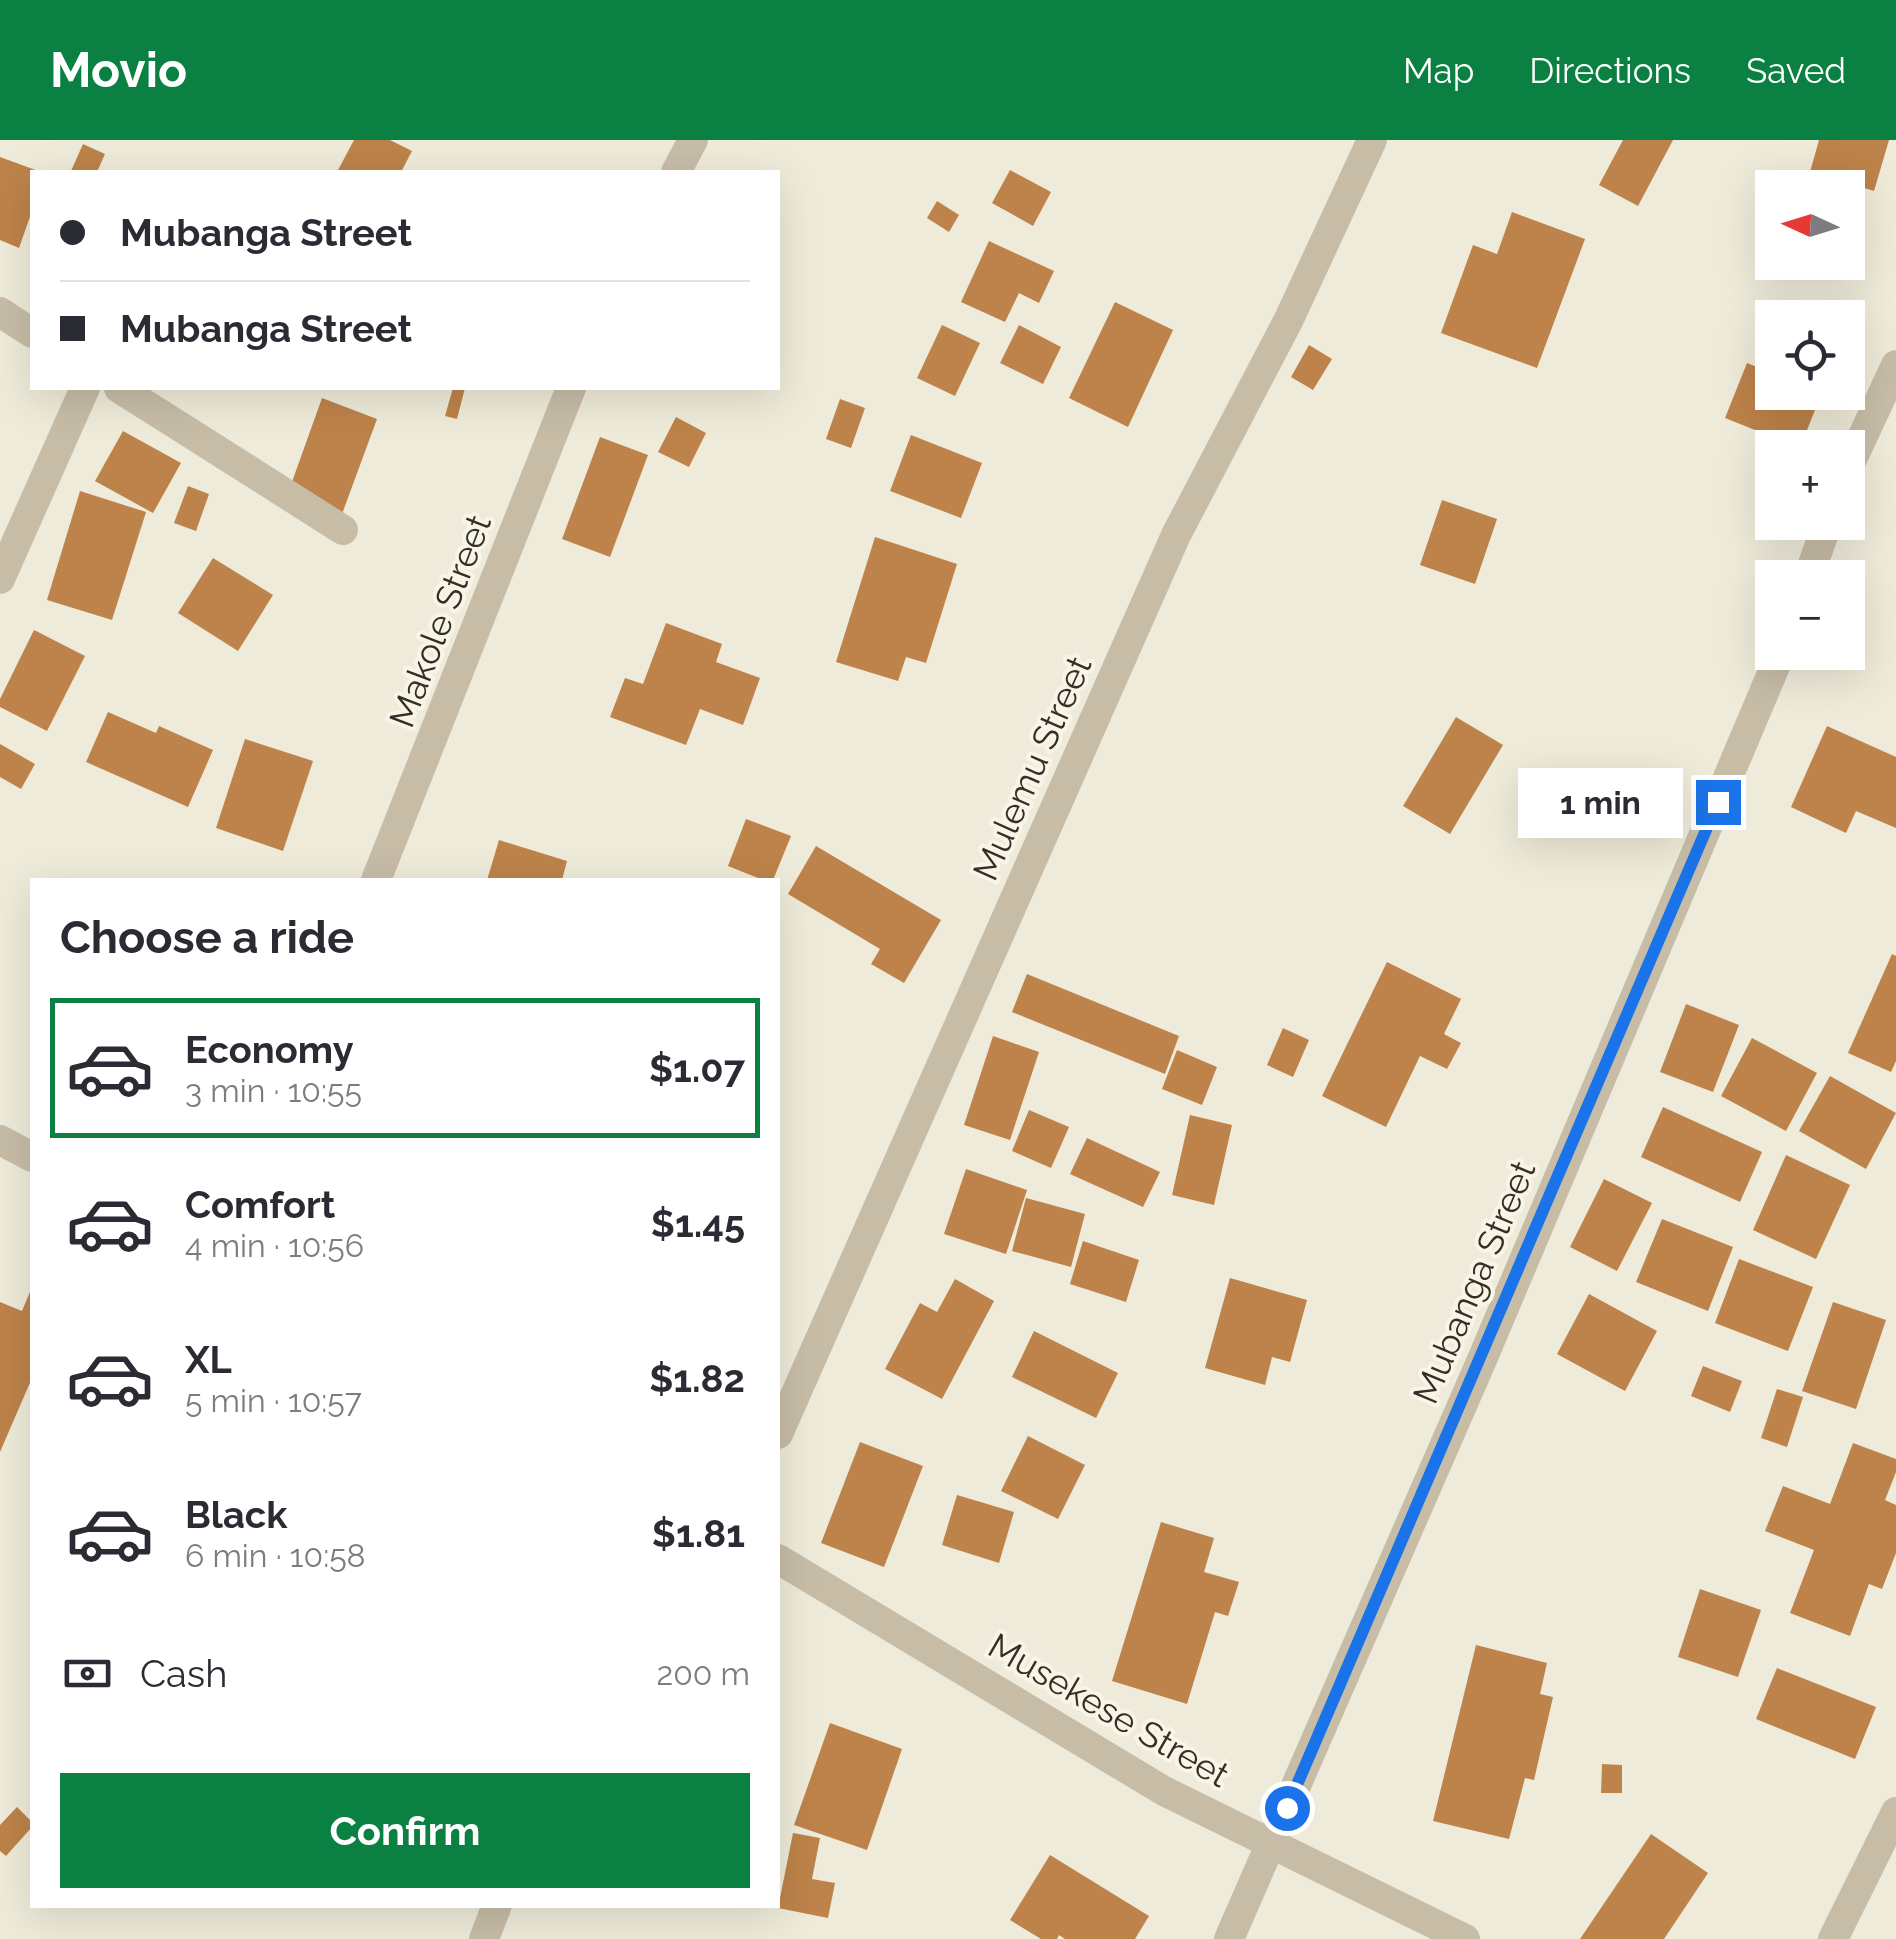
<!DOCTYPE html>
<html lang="en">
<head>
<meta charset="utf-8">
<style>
	:root { --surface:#fff; --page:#f7f7f7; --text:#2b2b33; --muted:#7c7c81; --line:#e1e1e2; --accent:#0b8043 }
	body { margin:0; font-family:Raleway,sans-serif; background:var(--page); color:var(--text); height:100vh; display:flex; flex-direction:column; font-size:38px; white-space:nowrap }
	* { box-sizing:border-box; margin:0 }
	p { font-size:32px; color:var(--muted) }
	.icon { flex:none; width:55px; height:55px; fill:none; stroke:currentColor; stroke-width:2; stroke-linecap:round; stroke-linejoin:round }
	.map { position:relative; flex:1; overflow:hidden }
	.side { position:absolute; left:30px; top:738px; width:750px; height:1030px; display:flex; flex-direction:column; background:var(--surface); border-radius:0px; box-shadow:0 10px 40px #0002 }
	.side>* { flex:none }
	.top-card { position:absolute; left:30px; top:30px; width:750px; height:220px; border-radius:0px; box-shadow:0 10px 40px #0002; display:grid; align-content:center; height:220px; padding:0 30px; background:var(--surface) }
	.needle { width:65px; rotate:274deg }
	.buttons { position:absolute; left:1755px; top:30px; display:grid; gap:20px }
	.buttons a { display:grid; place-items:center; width:110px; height:110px; border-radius:0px; background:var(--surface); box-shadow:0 10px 40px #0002; font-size:50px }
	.end { position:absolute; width:45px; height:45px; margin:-22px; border:12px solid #1a73e8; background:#fff; box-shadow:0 0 0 5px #fff }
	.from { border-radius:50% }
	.bubble { position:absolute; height:70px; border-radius:0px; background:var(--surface); box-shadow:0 10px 40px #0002; font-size:32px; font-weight:700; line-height:70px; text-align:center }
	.top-card b { display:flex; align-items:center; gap:35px; height:95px; font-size:38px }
	.top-card b+b { border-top:2px solid var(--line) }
	.top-card i { width:25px; height:25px; background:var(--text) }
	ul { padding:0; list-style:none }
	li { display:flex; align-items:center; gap:30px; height:140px; margin:0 20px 15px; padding:0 10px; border:5px solid transparent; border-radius:0px }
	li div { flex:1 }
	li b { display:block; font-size:38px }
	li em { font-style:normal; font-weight:700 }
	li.current { border-color:var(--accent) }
	li>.icon { width:90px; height:90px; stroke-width:1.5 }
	h2 { padding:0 30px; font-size:45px; line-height:120px }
	.pay { display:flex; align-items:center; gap:25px; height:110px; padding:0 30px; font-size:38px }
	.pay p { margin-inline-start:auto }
	.primary-button { display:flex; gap:20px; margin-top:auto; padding:20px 30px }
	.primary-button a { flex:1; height:115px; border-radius:0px; background:var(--accent); color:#fff; font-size:40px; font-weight:700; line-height:115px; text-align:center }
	header { display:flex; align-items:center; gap:60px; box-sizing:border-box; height:140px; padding:0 50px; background:var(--accent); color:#fff }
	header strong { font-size:48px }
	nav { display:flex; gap:55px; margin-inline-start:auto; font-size:35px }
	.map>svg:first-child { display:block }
	.building { fill:#bd834a }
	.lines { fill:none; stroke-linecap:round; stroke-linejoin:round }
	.street { stroke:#c7bda7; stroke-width:30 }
	.route { stroke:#1a73e8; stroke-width:12 }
	.labels { text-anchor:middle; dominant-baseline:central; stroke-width:8; stroke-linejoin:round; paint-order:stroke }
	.street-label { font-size:35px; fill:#332e27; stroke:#f8f4e6 }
</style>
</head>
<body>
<header>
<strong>Movio</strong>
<nav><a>Map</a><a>Directions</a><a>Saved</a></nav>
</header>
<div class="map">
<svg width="1896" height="1799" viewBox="0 0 1896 1799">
	<rect width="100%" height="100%" fill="#efebda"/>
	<g class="building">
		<path d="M354 0H390L412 11 401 32H337Z"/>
		<path d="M1623 0H1673L1638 66 1599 45Z"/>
		<path d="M1819 0H1889L1874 51 1810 32Z"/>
		<path d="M83 4 105 14 97 32 71 31Z"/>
		<path d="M0 17 41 32H32V71L19 108 0 100Z"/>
		<path d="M1010 30 1051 52 1033 86 992 63Z"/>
		<path d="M937 61 959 75 949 92 927 78Z"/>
		<path d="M1512 72 1585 99 1537 228 1441 193 1473 105 1497 114Z"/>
		<path d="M989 101 1054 131 1039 163 1019 153 1005 182 961 162Z"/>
		<path d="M1115 162 1173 190 1128 287 1069 258Z"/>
		<path d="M942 185 980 203 955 256 917 238Z"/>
		<path d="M1019 185 1061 207 1043 244 1000 223Z"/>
		<path d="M1309 205 1332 219 1313 250 1291 237Z"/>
		<path d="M1747 223 1772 233V252H1822L1800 308 1725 278Z"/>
		<path d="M453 248H465L457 279 445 276Z"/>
		<path d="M322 258 377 279 342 374 288 353Z"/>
		<path d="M840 259 865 268 851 308 826 299Z"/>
		<path d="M676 277 706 293 689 327 658 312Z"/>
		<path d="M123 291 181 323 153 373 95 341Z"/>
		<path d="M911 295 982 323 961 378 890 351Z"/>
		<path d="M600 297 648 315 610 417 562 399Z"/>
		<path d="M188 346 209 354 196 391 174 383Z"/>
		<path d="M80 351 146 372 112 480 47 460Z"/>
		<path d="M1442 360 1497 379 1475 444 1420 425Z"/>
		<path d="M875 397 957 424 926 523 906 517 898 541 836 522Z"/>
		<path d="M213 418 273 455 238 511 178 473Z"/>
		<path d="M666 483 722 504 716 522 760 538 743 585 700 569 686 605 610 577 625 538 643 544Z"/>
		<path d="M34 490 85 516 47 591 0 567V559Z"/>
		<path d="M108 572 156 593 159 586 213 610 188 667 86 622Z"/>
		<path d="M1456 577 1503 605 1450 694 1403 666Z"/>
		<path d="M1827 586 1896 617V688L1856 671 1846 693 1791 667Z"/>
		<path d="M245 599 313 621 283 711 216 688Z"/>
		<path d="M0 604 35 624 21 649 0 637Z"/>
		<path d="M746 679 791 696 773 740H763L728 726Z"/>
		<path d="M499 700 567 721 562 740H487Z"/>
		<path d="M816 706 941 780 904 843 871 824 880 809 788 754Z"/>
		<path d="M1892 814 1896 816V921L1891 932 1848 913Z"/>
		<path d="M1387 822 1461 859 1444 894 1461 903 1447 929 1420 916 1386 987 1322 956Z"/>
		<path d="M1027 834 1179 896 1165 934 1012 872Z"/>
		<path d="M1686 864 1739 885 1713 952 1660 932Z"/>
		<path d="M1283 888 1309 900 1293 937 1267 925Z"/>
		<path d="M993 896 1039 912 1010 1000 964 985Z"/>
		<path d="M1752 898 1817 933 1786 991 1721 956Z"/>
		<path d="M1177 910 1217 927 1202 965 1162 949Z"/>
		<path d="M1830 936 1896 973 1866 1029 1799 991Z"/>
		<path d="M1663 967 1762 1012 1740 1062 1641 1017Z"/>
		<path d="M1029 970 1069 987 1051 1028 1012 1011Z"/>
		<path d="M1190 975 1232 985 1214 1065 1172 1055Z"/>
		<path d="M1087 998 1160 1032 1143 1067 1070 1034Z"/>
		<path d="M1786 1015 1850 1045 1816 1119 1753 1090Z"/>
		<path d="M966 1029 1027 1050 1006 1114 944 1094Z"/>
		<path d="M1604 1039 1652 1063 1617 1131 1570 1107Z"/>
		<path d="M1026 1058 1085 1074 1071 1127 1012 1111Z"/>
		<path d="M1662 1079 1733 1107 1708 1171 1636 1142Z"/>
		<path d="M1083 1101 1139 1120 1126 1162 1070 1144Z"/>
		<path d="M1739 1119 1813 1147 1788 1211 1715 1183Z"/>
		<path d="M1230 1138 1307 1160 1290 1222 1272 1217 1265 1245 1205 1228Z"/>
		<path d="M955 1139 994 1161 942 1259 885 1229 920 1163 937 1172Z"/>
		<path d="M32 1147V1238L0 1312V1162L22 1171Z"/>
		<path d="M1589 1154 1657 1191 1625 1251 1557 1214Z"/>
		<path d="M1833 1162 1886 1180 1856 1269 1802 1251Z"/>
		<path d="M1034 1191 1118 1233 1096 1278 1012 1237Z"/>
		<path d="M1703 1226 1742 1241 1730 1272 1691 1256Z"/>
		<path d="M1777 1249 1803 1257 1787 1307 1761 1298Z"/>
		<path d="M1028 1296 1085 1325 1058 1379 1001 1351Z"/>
		<path d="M860 1302 923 1326 884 1427 821 1403Z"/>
		<path d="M1853 1303 1896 1319V1332L1885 1360 1896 1365V1413L1882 1449 1869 1444 1850 1496 1790 1473 1814 1410 1765 1391 1783 1346 1830 1364Z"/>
		<path d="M957 1355 1014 1372 999 1423 942 1405Z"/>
		<path d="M1161 1382 1214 1398 1204 1432 1239 1442 1228 1476 1215 1472 1187 1564 1112 1541Z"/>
		<path d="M1700 1449 1761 1470 1738 1537 1678 1517Z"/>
		<path d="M1476 1505 1547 1523 1540 1554 1553 1557 1534 1640 1525 1638 1509 1699 1433 1681Z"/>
		<path d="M1777 1528 1876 1567 1855 1619 1756 1579Z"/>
		<path d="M830 1583 902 1609 867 1710 794 1685Z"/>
		<path d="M1602 1624 1622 1625V1653H1601Z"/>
		<path d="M17 1667 32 1682V1687L6 1716 0 1711V1685Z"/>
		<path d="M793 1693 820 1698 812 1739 835 1743 828 1778 778 1768Z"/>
		<path d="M1651 1694 1708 1733 1664 1799H1580Z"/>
		<path d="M1050 1715 1149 1776 1135 1799H1065L1059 1795 1057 1799H1041L1010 1780Z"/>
	</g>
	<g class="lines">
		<g class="street">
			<path d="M676 32 693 0"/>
			<path d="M0 172 32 193"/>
			<path d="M119 248 343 390"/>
			<path d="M1848 328 1896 225"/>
			<path d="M1808 438 1828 382"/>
			<path d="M0 439 85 248"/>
			<path d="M376 740 571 248"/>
			<path d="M0 1000 32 1017"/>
			<path d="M778 1294 1176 395 1289 179 1372 0"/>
			<path d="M778 1419 1164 1651 1465 1799"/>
			<path d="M484 1799 497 1765"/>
			<path d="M1229 1799 1481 1222 1781 512"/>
			<path d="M1833 1799 1896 1672"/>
		</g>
	</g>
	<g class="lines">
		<path class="route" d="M1287 1668 1718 662"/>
	</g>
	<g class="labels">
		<g class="street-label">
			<text transform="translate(440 481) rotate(-69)">Makole Street</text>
			<text transform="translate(1032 628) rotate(-66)">Mulemu Street</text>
			<text transform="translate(1474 1142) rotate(-67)">Mubanga Street</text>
			<text transform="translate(1109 1570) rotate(30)">Musekese Street</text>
		</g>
	</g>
</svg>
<div class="buttons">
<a><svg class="needle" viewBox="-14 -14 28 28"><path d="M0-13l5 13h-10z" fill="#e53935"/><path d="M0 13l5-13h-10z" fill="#7c7c81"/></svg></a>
<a><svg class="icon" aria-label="locate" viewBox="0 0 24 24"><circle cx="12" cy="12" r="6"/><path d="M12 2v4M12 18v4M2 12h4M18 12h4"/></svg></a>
<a>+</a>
<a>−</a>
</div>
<i class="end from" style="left:1287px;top:1668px"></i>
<i class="end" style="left:1718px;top:662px"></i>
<div class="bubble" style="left:1518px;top:628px;width:165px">1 min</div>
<div class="top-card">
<b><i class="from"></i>Mubanga Street</b>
<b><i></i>Mubanga Street</b>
</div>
<section class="side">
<h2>Choose a ride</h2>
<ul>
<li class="current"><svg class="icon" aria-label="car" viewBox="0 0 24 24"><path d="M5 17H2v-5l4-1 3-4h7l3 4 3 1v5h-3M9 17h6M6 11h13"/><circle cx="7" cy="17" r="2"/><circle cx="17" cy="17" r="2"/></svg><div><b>Economy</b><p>3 min · 10:55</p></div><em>$1.07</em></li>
<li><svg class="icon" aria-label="car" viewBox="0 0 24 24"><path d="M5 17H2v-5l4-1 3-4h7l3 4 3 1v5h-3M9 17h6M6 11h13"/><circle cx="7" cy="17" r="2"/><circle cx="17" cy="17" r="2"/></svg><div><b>Comfort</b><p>4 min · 10:56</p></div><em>$1.45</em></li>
<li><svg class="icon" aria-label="car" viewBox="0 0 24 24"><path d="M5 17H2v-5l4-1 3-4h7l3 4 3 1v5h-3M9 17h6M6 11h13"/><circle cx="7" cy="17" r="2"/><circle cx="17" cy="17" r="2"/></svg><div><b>XL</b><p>5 min · 10:57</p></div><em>$1.82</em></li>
<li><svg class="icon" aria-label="car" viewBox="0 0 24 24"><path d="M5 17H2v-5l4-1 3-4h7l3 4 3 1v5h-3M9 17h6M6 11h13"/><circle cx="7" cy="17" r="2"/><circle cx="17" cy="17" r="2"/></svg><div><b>Black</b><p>6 min · 10:58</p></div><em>$1.81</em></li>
</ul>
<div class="pay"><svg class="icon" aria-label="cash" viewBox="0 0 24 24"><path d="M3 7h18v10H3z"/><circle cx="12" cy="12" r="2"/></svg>Cash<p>200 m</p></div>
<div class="primary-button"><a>Confirm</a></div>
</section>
</div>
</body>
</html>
